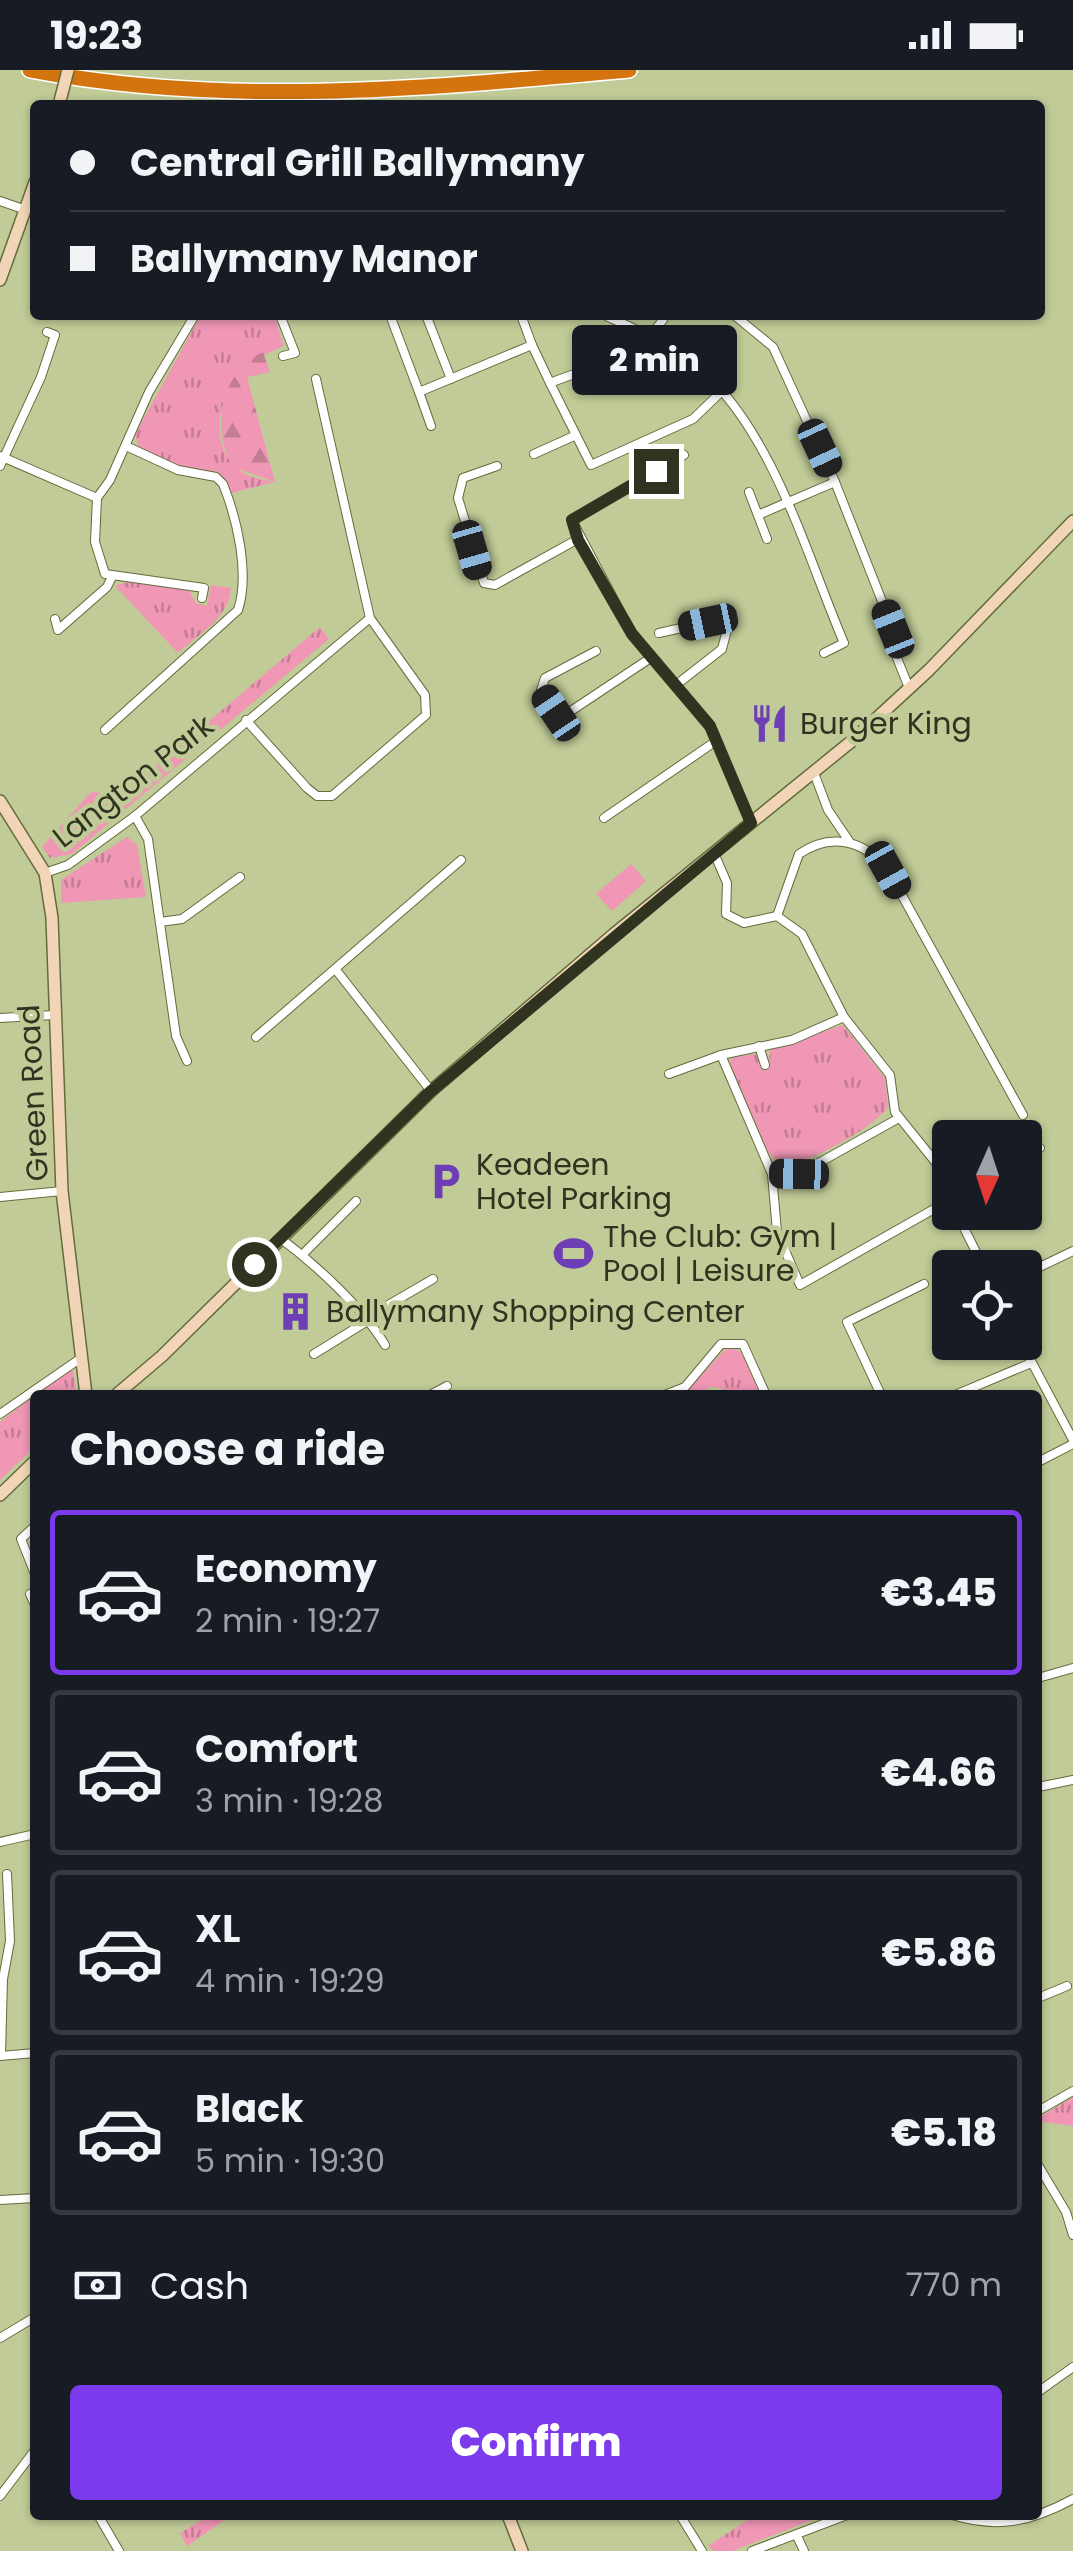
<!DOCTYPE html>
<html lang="en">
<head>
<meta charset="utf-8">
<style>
	:root { --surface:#171b24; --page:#20242c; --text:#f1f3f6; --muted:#9ea1a6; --line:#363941; --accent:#7c3aed }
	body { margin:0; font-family:Poppins,sans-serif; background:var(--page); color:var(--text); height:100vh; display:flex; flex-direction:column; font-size:38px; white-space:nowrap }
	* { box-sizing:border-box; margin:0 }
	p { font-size:32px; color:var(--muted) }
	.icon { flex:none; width:55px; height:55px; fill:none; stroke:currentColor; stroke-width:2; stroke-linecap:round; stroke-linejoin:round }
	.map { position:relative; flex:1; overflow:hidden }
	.sheet { position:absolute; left:30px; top:1320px; width:1012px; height:1130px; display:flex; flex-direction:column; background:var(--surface); border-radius:10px; box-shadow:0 2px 8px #0004 }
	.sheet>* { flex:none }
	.top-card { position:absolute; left:30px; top:30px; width:1015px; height:220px; border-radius:10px; box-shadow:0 2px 8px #0004; display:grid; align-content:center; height:220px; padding:0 40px; background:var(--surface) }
	.needle { width:65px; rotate:183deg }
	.fabs { position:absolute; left:932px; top:1050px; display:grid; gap:20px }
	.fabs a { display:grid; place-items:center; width:110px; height:110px; border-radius:10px; background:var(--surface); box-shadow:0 2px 8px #0004; font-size:50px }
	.end { position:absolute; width:45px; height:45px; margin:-22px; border:12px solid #2f331f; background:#fff; box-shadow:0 0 0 5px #fff }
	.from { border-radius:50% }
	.bubble { position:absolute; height:70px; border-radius:10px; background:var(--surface); box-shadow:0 2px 8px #0004; font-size:32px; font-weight:800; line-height:70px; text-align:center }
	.car { position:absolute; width:30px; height:60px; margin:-30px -15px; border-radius:12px; box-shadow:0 0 8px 2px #0007; background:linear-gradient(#222 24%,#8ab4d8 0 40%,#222 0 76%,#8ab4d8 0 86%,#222 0) }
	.top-card b { display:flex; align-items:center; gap:35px; height:95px; font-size:38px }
	.top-card b+b { border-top:2px solid var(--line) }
	.top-card i { width:25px; height:25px; background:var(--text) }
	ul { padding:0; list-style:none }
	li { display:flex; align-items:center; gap:30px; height:165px; margin:0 20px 15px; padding:0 20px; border:5px solid var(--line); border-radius:10px }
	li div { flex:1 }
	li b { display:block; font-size:38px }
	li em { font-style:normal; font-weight:800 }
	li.selected { border-color:var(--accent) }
	li>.icon { width:90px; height:90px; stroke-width:1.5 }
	h2 { padding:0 40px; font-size:45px; line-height:120px }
	.pay { display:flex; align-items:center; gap:25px; height:110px; padding:0 40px; font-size:38px }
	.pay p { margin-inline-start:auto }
	.primary-button { display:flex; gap:20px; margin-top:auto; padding:20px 40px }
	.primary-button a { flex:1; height:115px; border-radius:10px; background:var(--accent); color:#fff; font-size:40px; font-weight:800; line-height:115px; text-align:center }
	.status { display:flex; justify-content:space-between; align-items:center; height:70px; padding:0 50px; background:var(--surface); direction:ltr }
	.status svg { height:28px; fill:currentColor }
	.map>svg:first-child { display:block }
	.grass { fill:url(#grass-tufts) }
	.forest { fill:url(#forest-firs) }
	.park { fill:#ef97b5 }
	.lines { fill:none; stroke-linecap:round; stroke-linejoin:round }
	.street-casing { stroke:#636c3c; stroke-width:10 }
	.secondary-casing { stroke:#636c3c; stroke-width:14 }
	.highway-casing { stroke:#fff; stroke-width:18 }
	.street { stroke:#fff; stroke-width:8 }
	.secondary { stroke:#f2d5b7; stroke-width:11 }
	.highway { stroke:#d4740e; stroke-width:15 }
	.secondary-bridge-casing { stroke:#636c3c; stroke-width:14; stroke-linecap:butt }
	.secondary-bridge { stroke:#f2d5b7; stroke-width:11 }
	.route { stroke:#2f331f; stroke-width:12 }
	.labels { text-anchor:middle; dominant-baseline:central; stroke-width:9; stroke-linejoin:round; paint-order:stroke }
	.poi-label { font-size:30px; fill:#2f331f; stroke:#c0cb97; text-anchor:start }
	.street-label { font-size:30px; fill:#2f331f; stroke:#c0cb97 }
</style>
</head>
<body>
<div class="status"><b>19:23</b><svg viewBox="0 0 49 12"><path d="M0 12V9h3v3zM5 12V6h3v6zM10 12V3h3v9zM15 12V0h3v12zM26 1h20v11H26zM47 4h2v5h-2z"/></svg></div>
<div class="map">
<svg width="1073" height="2481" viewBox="0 0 1073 2481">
	<defs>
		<pattern id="grass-tufts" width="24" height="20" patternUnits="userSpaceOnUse" patternTransform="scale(2.5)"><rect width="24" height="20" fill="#ef97b5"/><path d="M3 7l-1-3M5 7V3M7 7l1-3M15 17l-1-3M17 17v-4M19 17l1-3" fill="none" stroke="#c27c93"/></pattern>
		<pattern id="forest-firs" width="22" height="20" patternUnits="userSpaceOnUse" patternTransform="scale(2.5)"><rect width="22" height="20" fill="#ef97b5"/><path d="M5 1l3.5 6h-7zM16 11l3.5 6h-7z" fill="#c27c93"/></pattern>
	</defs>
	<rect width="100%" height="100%" fill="#c0cb97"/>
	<g class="grass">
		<path d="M201 245H274L284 276C231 283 192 369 244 403 252 408 265 410 275 412L232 423 215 402 183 398 138 377 135 364Z"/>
		<path d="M131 511 189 520 196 533 207 536 211 515 231 518C230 547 198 565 178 583L115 516Z"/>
		<path d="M320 557 329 569 72 784 50 788 42 777 89 724 95 721 115 731Z"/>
		<path d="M127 767 137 775 146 827 61 833V810Z"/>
		<path d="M843 955 885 1008 888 1037C876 1056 802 1099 780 1094 752 1073 742 1024 730 992L732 987 756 984 760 997 769 995 770 979Z"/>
		<path d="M732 1278 741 1282 761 1325H721V1318L708 1317 704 1325H682L725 1280Z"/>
		<path d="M73 1300 77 1325H35V1377L0 1410V1352L63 1302Z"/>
		<path d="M1073 2027V2056L1038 2051V2048Z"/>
		<path d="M210 2445H232L187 2476 180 2463Z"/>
		<path d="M755 2445H825L732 2481H714L708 2476Z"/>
	</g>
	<path class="forest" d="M284 276 264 285 270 302 247 307 275 412 233 397C206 351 226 284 284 276Z"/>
	<path class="park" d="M631 794 646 811 612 841 596 824Z"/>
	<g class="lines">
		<defs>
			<g id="street">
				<path d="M0 131 26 140"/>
				<path d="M280 245 295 283 283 286"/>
				<path d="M390 245 419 322"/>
				<path d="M426 245 451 309"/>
				<path d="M521 245 532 275"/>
				<path d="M604 245C637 260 670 273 698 297 773 361 806 484 844 573L824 583"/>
				<path d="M666 245C641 286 593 296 550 313L591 395 693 349 721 322"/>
				<path d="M734 245 773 277 835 412"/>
				<path d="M431 356 419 322 532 275 550 313"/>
				<path d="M534 384 574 366"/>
				<path d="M684 385 572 450 632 564 710 656 751 753"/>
				<path d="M0 386 97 428 95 472 105 504 204 518 202 528"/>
				<path d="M0 396 41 307 55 265 47 262"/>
				<path d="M497 396 463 408 458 428 484 513 495 515 578 469"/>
				<path d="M749 422 767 469"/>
				<path d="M97 428 110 410 149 322 195 245"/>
				<path d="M758 445 835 412 893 559 897 588 909 618"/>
				<path d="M55 549 58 560 107 517 112 507"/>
				<path d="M659 563 708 552 727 560 722 579 676 615"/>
				<path d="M596 581 545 608 541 620 562 647 652 587"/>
				<path d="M246 650 307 718 317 726H332L426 645 425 625 370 548"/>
				<path d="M105 660 238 540C250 503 237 449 223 414L216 407 178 400 126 376"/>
				<path d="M814 703 828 740 849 771"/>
				<path d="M135 746 148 769 176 966 187 991"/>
				<path d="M604 748 716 671"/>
				<path d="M714 783 727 813 726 844 744 853 777 846 802 864 844 947 890 1005 895 1042 937 1094 950 1129"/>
				<path d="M45 803 68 795 135 746 370 548 316 309"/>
				<path d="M777 846 799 784C831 762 864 770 888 800L1023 1045"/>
				<path d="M160 852 182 849 240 807"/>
				<path d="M336 900 431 1021"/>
				<path d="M0 948 54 945"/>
				<path d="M256 967 461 790"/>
				<path d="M759 976 765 995"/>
				<path d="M669 1004 721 985"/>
				<path d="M899 1048 799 1104H772L777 1162 800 1215 950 1130"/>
				<path d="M1025 1087 1040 1078"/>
				<path d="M772 1104 721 985 792 970 844 947"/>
				<path d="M0 1127 62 1121"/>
				<path d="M956 1142 984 1198"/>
				<path d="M280 1168C315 1194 363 1238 385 1275"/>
				<path d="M303 1184 356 1131"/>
				<path d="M1025 1204 1073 1181"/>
				<path d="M366 1248 433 1209"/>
				<path d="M1021 1272 1073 1370"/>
				<path d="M314 1284 369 1250"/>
				<path d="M430 1325 447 1316"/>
				<path d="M665 1325 685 1317 721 1274H743L766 1325"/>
				<path d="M881 1325 847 1252 924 1214"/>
				<path d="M955 1325 1031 1293"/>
				<path d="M0 1344 81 1288"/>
				<path d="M1038 1392 1073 1374"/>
				<path d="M35 1456 21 1469 35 1504"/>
				<path d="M30 1524 35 1535"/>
				<path d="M1038 1608 1073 1598"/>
				<path d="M1038 1717 1073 1710"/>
				<path d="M0 1772 35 1764"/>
				<path d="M1038 1928 1067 1916"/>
				<path d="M1 1985 3 1909 10 1871 7 1804"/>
				<path d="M0 1986 35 1983"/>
				<path d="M1038 2041 1073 2021"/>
				<path d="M1038 2095 1066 2142 1073 2165"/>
				<path d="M0 2130 35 2128"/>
				<path d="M0 2268 35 2247"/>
				<path d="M1038 2322 1073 2297"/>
				<path d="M0 2426 35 2380"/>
				<path d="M98 2445 119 2481"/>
				<path d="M680 2445 702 2481"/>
				<path d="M952 2445C998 2459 1031 2452 1073 2429"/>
				<path d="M797 2466 804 2481"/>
				<path d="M752 2481 847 2445"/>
			</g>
			<g id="secondary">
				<path d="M0 210 35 112"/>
				<path d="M0 731 45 803 52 848 62 1121 86 1325"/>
				<path d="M116 1325 162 1286 431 1021 614 864 853 670 929 600 1073 451"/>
				<path d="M0 1425 35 1391"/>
				<path d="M508 2445 522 2481"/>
			</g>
			<path id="highway" d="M30 0C228 38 430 18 629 0"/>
		</defs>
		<use href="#street" class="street-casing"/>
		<use href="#secondary" class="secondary-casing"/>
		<use href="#highway" class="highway-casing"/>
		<use href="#street" class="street"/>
		<use href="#secondary" class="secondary"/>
		<use href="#highway" class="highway"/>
		<defs>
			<path id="secondary-bridge" d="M59 35 68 0"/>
		</defs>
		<use href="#secondary-bridge" class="secondary-bridge-casing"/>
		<use href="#secondary-bridge" class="secondary-bridge"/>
	</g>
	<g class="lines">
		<path class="route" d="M254 1194 430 1022 751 753 710 656 632 564 578 470 572 450 656 401"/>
	</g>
	<defs>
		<symbol id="restaurant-bare" viewBox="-9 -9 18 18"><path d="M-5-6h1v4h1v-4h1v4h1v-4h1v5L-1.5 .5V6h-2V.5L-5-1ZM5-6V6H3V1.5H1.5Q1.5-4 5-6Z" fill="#6e3eb6" stroke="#c0cb97" stroke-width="2.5" paint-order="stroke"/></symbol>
		<symbol id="parking-bare" viewBox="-9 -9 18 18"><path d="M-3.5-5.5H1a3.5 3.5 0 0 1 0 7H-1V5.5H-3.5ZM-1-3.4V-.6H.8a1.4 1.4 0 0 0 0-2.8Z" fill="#6e3eb6" stroke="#c0cb97" stroke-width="2.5" paint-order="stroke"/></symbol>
		<symbol id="stadium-bare" viewBox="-9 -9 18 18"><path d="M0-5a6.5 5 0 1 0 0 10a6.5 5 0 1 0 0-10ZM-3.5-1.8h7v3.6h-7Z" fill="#6e3eb6" stroke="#c0cb97" stroke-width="2.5" paint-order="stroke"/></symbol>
		<symbol id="building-bare" viewBox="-9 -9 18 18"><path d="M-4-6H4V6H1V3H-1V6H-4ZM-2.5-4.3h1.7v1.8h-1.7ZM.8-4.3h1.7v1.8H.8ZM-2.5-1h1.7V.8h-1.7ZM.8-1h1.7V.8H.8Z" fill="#6e3eb6" stroke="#c0cb97" stroke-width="2.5" paint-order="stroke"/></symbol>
	</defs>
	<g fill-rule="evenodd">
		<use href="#restaurant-bare" x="742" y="626" width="55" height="55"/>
		<use href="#parking-bare" x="418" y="1084" width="55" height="55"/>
		<use href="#stadium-bare" x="546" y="1156" width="55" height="55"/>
		<use href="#building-bare" x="268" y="1214" width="55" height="55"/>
	</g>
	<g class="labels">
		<g class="poi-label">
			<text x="800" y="653">Burger King</text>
			<text x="476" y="1094">Keadeen<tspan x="476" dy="34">Hotel Parking</tspan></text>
			<text x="603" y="1166">The Club: Gym |<tspan x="603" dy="34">Pool | Leisure</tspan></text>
			<text x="326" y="1241">Ballymany Shopping Center</text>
		</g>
		<g class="street-label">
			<text transform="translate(133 711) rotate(-38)">Langton Park</text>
			<text transform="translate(33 1023) rotate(-93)">Green Road</text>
		</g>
	</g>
</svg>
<div class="fabs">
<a><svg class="needle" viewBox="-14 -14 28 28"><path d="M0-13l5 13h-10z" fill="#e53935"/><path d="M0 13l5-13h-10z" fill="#9ea1a6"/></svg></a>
<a><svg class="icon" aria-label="locate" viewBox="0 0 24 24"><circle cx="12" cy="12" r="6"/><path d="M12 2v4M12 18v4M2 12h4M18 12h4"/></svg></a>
</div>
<i class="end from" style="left:254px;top:1194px"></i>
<i class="end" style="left:656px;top:401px"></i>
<div class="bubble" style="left:572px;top:255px;width:165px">2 min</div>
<i class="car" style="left:820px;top:378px;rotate:155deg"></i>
<i class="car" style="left:472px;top:480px;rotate:164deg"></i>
<i class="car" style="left:708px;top:552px;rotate:258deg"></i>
<i class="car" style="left:893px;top:559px;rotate:338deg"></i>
<i class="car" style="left:556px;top:643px;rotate:326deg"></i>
<i class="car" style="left:888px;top:800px;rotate:151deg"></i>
<i class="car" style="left:799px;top:1104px;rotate:271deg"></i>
<div class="top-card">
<b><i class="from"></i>Central Grill Ballymany</b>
<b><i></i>Ballymany Manor</b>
</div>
<section class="sheet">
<h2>Choose a ride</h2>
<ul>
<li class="selected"><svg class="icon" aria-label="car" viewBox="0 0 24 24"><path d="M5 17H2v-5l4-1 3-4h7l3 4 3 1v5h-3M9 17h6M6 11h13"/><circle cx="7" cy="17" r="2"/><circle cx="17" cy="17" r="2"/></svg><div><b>Economy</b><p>2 min · 19:27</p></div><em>€3.45</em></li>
<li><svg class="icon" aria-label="car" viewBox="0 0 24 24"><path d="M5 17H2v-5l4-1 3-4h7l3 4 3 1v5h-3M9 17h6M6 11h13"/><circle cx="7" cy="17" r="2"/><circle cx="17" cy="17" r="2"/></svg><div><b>Comfort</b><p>3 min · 19:28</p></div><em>€4.66</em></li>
<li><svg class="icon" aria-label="car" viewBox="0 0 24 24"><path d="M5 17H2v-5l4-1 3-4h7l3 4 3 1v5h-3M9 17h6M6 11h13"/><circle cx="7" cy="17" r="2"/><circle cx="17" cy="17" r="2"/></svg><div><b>XL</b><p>4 min · 19:29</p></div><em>€5.86</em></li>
<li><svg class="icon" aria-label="car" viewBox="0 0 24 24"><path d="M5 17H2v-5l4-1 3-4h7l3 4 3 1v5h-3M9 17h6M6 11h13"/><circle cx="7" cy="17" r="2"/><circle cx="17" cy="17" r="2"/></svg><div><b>Black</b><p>5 min · 19:30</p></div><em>€5.18</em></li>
</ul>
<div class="pay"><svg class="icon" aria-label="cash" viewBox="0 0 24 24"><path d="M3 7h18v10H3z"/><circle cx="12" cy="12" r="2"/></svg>Cash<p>770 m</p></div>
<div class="primary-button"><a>Confirm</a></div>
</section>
</div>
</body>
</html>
